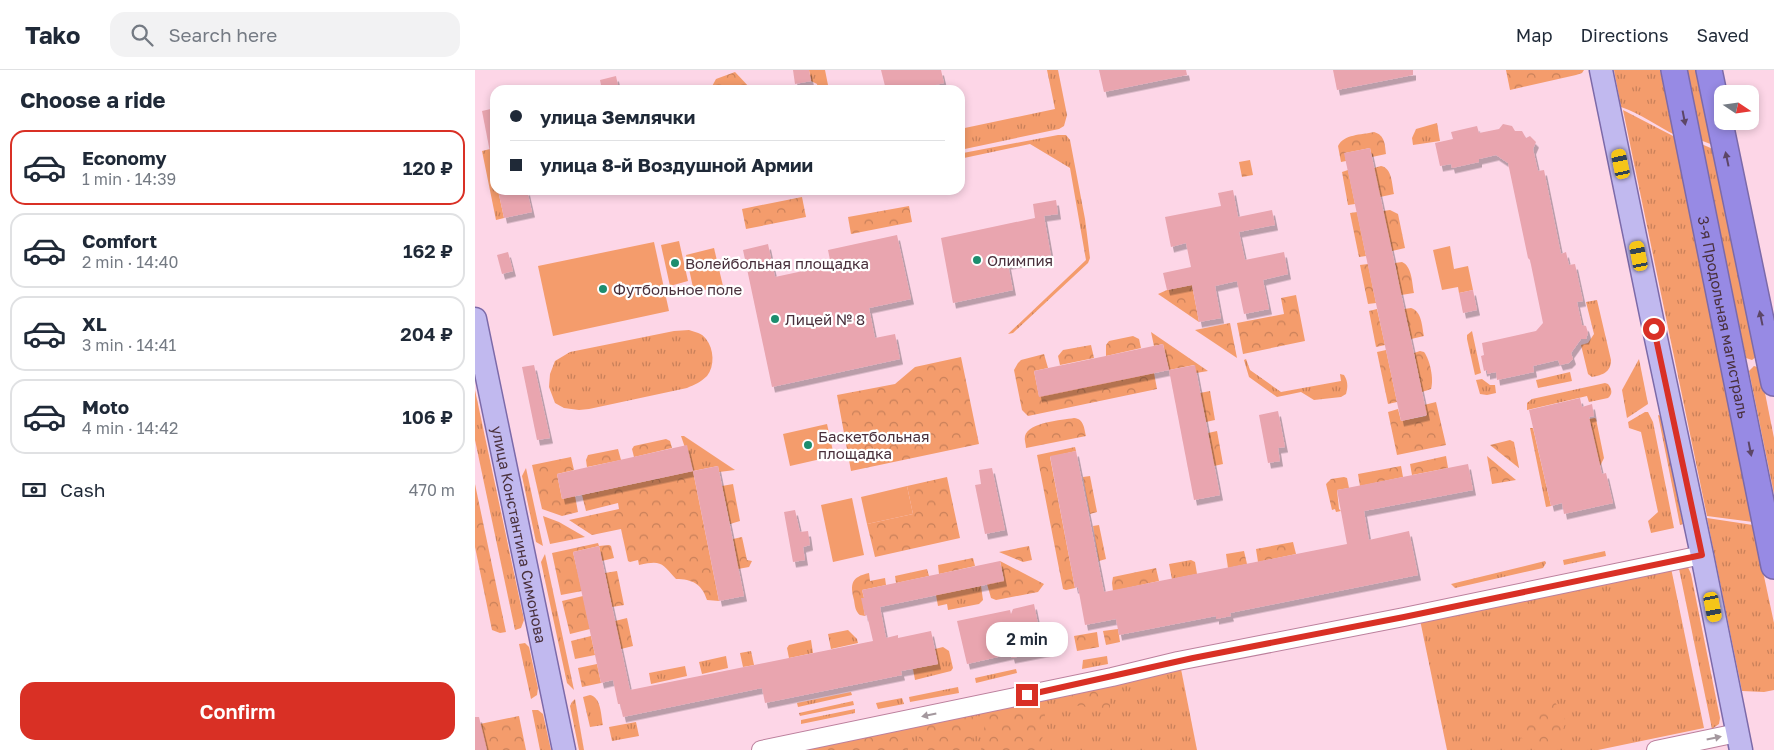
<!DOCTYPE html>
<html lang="en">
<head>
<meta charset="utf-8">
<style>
	:root { --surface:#fff; --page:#f2f2f3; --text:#1f2937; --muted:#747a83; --line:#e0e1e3; --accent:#d93025 }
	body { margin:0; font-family:"Golos Text",sans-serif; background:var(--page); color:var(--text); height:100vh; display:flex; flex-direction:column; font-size:19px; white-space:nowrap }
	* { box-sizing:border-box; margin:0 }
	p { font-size:16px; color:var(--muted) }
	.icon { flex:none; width:28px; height:28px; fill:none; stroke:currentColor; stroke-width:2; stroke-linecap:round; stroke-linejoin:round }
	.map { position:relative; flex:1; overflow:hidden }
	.side { display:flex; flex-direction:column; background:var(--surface); width:475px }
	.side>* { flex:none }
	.guide { position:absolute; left:15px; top:15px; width:475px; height:110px; border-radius:15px; box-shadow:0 2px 8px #0003; display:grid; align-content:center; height:110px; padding:0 20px; background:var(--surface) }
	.needle { width:32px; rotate:103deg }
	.fabs { position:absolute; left:1239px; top:15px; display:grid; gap:10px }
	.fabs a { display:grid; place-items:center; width:45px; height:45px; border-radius:10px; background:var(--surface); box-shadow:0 2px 8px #0003; font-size:25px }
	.end { position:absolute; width:22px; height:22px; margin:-11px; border:6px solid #d93025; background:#fff; box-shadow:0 0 0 2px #fff }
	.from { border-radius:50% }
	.bubble { position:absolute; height:35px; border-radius:15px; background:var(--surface); box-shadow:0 2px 8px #0003; font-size:16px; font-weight:600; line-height:35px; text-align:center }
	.car { position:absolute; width:15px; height:30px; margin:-15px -8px; border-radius:6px; box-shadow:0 0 4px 1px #0007; background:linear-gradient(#f5c518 24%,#345 0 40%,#f5c518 0 76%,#345 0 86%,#f5c518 0) }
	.guide b { display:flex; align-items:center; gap:18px; height:48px; font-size:19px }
	.guide b+b { border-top:1px solid var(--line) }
	.guide i { width:12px; height:12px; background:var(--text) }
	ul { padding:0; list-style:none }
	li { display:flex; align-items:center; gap:15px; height:75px; margin:0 10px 8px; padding:0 10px; border:2px solid var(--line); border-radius:15px }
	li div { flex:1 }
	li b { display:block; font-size:19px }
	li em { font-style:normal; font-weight:600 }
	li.selected { border-color:var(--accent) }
	li>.icon { width:45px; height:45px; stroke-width:1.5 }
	h2 { padding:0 20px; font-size:22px; line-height:60px }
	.pay { display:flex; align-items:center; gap:12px; height:55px; padding:0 20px; font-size:19px }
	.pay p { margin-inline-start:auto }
	.cta { display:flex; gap:10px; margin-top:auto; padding:10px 20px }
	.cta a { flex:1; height:58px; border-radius:15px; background:var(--accent); color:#fff; font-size:20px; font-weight:600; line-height:58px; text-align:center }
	header { display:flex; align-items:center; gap:30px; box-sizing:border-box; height:70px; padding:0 25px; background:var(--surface); border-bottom:1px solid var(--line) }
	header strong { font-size:24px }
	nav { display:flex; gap:28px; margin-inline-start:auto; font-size:18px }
	.search { width:350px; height:45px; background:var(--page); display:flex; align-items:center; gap:12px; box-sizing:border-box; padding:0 18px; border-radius:15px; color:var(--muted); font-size:19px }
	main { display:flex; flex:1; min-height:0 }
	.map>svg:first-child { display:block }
	.grass { fill:url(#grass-tufts) }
	.forest { fill:url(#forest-crowns) }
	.pitch { fill:#f49c6c }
	.building { fill:#e9a5af; filter:url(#shadow) }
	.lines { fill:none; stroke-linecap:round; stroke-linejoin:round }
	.minor-casing { stroke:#bc809d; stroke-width:20 }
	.major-casing { stroke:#7c6aa9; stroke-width:25 }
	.highway-casing { stroke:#7c6aa9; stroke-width:28 }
	.minor { stroke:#fff; stroke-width:18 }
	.major { stroke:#c1b9ef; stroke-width:22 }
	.highway { stroke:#978ae4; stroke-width:25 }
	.oneway { fill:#5c4666 }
	.oneway2 { fill:#a4989e }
	.route { stroke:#d93025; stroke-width:6 }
	.poi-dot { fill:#1c8d6e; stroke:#fff; stroke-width:2 }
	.labels { text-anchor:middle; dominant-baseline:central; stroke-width:4.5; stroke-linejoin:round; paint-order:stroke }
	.poi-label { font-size:15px; fill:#49303c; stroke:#fff; text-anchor:start }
	.street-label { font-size:15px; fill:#49303c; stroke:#fff }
</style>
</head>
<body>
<header>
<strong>Tako</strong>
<div class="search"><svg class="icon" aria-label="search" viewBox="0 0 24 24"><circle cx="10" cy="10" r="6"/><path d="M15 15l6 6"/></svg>Search here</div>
<nav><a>Map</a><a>Directions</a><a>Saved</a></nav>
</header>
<main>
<section class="side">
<h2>Choose a ride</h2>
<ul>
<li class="selected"><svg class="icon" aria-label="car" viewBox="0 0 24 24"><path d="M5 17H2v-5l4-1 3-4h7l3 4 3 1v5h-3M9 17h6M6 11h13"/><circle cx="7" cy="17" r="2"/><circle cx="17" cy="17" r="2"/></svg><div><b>Economy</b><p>1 min · 14:39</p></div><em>120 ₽</em></li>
<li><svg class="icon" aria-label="car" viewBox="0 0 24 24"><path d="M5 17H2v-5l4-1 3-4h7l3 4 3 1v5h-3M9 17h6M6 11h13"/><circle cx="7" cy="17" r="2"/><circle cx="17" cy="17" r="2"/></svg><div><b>Comfort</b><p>2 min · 14:40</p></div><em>162 ₽</em></li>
<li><svg class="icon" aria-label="car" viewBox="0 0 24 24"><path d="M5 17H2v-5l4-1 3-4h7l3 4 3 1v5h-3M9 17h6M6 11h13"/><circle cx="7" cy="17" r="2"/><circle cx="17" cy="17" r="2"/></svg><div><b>XL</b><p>3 min · 14:41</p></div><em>204 ₽</em></li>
<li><svg class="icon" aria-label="car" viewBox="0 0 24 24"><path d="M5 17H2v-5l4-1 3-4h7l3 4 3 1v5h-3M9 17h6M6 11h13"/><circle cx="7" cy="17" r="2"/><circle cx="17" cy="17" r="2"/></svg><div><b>Moto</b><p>4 min · 14:42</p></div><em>106 ₽</em></li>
</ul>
<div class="pay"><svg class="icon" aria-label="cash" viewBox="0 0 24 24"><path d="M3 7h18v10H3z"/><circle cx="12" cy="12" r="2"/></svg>Cash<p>470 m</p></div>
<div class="cta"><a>Confirm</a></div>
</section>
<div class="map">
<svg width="1299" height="680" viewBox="0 0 1299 680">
	<defs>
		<pattern id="grass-tufts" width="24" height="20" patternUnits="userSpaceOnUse" patternTransform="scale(1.25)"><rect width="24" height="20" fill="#f49c6c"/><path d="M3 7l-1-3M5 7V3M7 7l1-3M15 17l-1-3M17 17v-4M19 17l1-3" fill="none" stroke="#c8805a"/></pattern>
		<pattern id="forest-crowns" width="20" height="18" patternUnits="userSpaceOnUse" patternTransform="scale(1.25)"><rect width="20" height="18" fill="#f49c6c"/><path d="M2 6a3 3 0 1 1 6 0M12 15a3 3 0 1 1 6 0" fill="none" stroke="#c8805a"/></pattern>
		<filter id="shadow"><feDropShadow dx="3" dy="5.5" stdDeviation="0" flood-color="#0004"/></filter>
	</defs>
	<rect width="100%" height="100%" fill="#fdd6e7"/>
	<g class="grass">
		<path d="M334 0H350L354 20H343L342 14 336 11Z"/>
		<path d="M572 0H583L592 45 589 56 584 59 485 80V59L580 39Z"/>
		<path d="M1139 0H1185L1200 65C1182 56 1166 44 1146 37Z"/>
		<path d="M1211 0H1223L1238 75 1225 70Z"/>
		<path d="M1148 40 1200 67 1278 452 1232 446Z"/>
		<path d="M962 53 965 71 938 75 937 68 941 59Z"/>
		<path d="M583 65H591L595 70 610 149 615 188 613 193 538 263 533 264 611 190 595 98 555 74 489 88 488 83Z"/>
		<path d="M1224 73 1238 79 1281 287 1277 290 1271 288Z"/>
		<path d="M15 79 20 106V120H23L29 148 21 150 7 81Z"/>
		<path d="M1122 230 1136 290C1136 302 1128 305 1117 307L1113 304 1106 275 1113 273 1119 264 1111 232Z"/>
		<path d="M214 260C220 262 227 263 231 269 239 279 240 296 232 306 226 312 219 315 212 318L114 339 104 340 89 338 80 333 74 317 75 304 80 291 95 282 199 261Z"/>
		<path d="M997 261 1006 303 1000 305 992 269V265Z"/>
		<path d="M771 289 775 300 806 322 866 311 865 304 869 305C873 311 873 317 871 324L866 327 839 330 826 322 802 327 774 307 769 290Z"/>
		<path d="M1164 289 1173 334 1152 348 1147 320Z"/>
		<path d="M1279 296 1285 298 1299 368V424L1274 301Z"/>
		<path d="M1095 302 1097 311 1063 318 1061 310Z"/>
		<path d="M1007 309 1015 315H1020L1021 323 1012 325 1005 324 1001 310Z"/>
		<path d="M1130 313 1133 314C1137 319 1138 324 1133 328L1114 332 1112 326 1052 340V333L1057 329Z"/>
		<path d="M0 320 49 550 46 558 40 560 0 370Z"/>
		<path d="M1170 342H1173L1178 352 1199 458 1176 463 1173 451 1183 442 1166 362 1154 358 1153 352Z"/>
		<path d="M1183 345 1186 346 1208 454 1205 455Z"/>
		<path d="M1120 348 1121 349 1129 388 1125 396 1114 349Z"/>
		<path d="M1055 358H1058L1076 436 1071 437Z"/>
		<path d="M206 366H209L260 400 244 402 243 396 218 401Z"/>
		<path d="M51 398 68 476 61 472 47 406Z"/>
		<path d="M1232 448 1278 455 1299 553V620L1289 622 1267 621Z"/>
		<path d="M1130 481 1131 486 1089 495 1088 490Z"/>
		<path d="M70 484 99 620 92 613 66 492Z"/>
		<path d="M716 490 720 492 722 504 697 509 694 494Z"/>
		<path d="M1070 491 1071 493 1068 498 980 518 976 514Z"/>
		<path d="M1203 494 1212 495 1216 504 1245 648 1244 654 1237 659Z"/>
		<path d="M1196 498 1229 658 1123 680H972L945 550Z"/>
		<path d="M506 516 508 530 504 534 473 540 472 534 463 536 461 525Z"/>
		<path d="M373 560 382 569 383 573 356 579 353 564Z"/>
		<path d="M336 570 338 583 314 588 312 578 314 575Z"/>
		<path d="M50 573 54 577 63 618 62 625 56 629 44 574Z"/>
		<path d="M468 577 474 581 478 598 476 601 440 610 438 599 463 594 460 579Z"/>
		<path d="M276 581 279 595 268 597 265 583Z"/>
		<path d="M251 586 253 598 227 604 224 592Z"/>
		<path d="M632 586 633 594 607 599 608 590Z"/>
		<path d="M210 596 212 606 176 614 174 603Z"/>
		<path d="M541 599 542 603 501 613 500 608Z"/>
		<path d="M706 599 722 680H318Z"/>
		<path d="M483 617 484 623 435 632 434 627Z"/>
		<path d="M376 622 377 625 323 637 322 633Z"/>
		<path d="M115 625C126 627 126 645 128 655L115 657 108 627Z"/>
		<path d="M427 628 429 634 403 639 401 633Z"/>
		<path d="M100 629 109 680H104L95 636 97 632Z"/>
		<path d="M378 631 379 635 325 646 324 643Z"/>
		<path d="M380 639V643L326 654V650Z"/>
		<path d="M57 640H63L68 644 76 680H65Z"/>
		<path d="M161 652 164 666 137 671 134 657Z"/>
	</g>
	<g class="forest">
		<path d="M1031 0H1109L1107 3 1101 5 1035 20Z"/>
		<path d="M260 2 277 20H235L241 9Z"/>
		<path d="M899 62C910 65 910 75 911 84L897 87 895 78 870 83 871 91 866 92 863 76C869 64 886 65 899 62Z"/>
		<path d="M775 90 778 105 767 107 764 92Z"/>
		<path d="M906 96C917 98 917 114 919 124L905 127 899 98Z"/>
		<path d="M873 100 880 134 873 135 867 102Z"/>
		<path d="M327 127 331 147 271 159 267 139Z"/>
		<path d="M434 136 437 152 376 164 373 147Z"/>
		<path d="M915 140 923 144 930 178 917 181 908 141Z"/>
		<path d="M882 142 891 186 884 187 875 143Z"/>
		<path d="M927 192C937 196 937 213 939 223L926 225 920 193Z"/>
		<path d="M893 194 901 233 893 234 885 195Z"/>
		<path d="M717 215 724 252 683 224 692 220Z"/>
		<path d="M821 225 830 271 768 284 762 253 809 244 806 228Z"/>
		<path d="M936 238C947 241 947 257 949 266L936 269 929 239Z"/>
		<path d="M902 239 910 275 901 277 894 241Z"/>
		<path d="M755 253 762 288 720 260Z"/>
		<path d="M676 262 733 301 721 303 719 295 694 300 688 274 679 276Z"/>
		<path d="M658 266 664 269 666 278 631 286V275L634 271Z"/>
		<path d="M616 275 619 288 585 295 583 286 588 280Z"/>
		<path d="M911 280 922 332 913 334 902 282Z"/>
		<path d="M945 281 949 282C955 290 959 309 956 319L947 322 939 283Z"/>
		<path d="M569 284 573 298 559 301 564 326 679 303 682 319 553 346 547 340 539 300 543 293 546 290Z"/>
		<path d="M486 287 504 374 376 401 362 325 420 314 440 297Z"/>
		<path d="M735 321 740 350 731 352 725 323Z"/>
		<path d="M961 332 971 375 922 385 913 342 923 339 926 351 951 346 949 335Z"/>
		<path d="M599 348C609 349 609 358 611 366L551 378C551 374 549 370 550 366 554 352 587 350 599 348Z"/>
		<path d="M742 361 748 394 739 396 733 363Z"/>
		<path d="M191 369 195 371 197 378 159 387 157 379 159 376Z"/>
		<path d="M1035 370 1039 372 1044 398 1015 375Z"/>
		<path d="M600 377 601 381 575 387 600 518 591 520 588 519 562 385Z"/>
		<path d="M143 379 146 390 112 397 111 390 113 385Z"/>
		<path d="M971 386 973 398 937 405 935 394Z"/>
		<path d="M1012 386 1041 410 1017 414Z"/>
		<path d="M96 387 99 400 82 404 87 429 100 426 103 442 87 446 67 439 57 395Z"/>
		<path d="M926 396 928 407 885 416 883 404Z"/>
		<path d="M218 401 244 531 232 530C227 514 217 509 201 509 186 493 187 490 164 495L163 490 155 492 153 491 146 459 117 465 94 450 144 439 143 433 111 441 107 425Z"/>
		<path d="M615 406 622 442 615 444 608 407Z"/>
		<path d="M472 407 485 468 400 487 392 454 438 444 432 416Z"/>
		<path d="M869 407 872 408 874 418 862 420 864 439 866 441 861 442 860 439 857 440 851 414 856 409Z"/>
		<path d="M0 414 31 562 25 563 17 560 0 477Z"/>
		<path d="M258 414 265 451 255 454 247 416Z"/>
		<path d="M68 446 84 452 110 467 75 474Z"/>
		<path d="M624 455 631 489 624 491 618 456Z"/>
		<path d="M267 467 272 490 277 491 274 497 263 499 258 469Z"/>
		<path d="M818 472 821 484 783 492 781 479Z"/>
		<path d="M123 473 124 476 134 475 136 476 139 488 127 491 124 476 98 482 107 521 86 525 77 483Z"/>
		<path d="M554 476 557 490 548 492 524 482Z"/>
		<path d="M769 481 772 494 753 498 751 484Z"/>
		<path d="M498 488 500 496 464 504 463 495Z"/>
		<path d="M525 491 569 514 563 522 521 530 516 528 512 514 529 510Z"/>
		<path d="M681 498 684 511 638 521 637 513 638 507Z"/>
		<path d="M452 499 454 506 421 513 420 506Z"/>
		<path d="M142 501 149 535 137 537 130 503Z"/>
		<path d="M394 503 395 511 410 508 411 515 387 520 389 528H387L390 546 385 545C380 541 380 536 379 530 375 514 376 507 394 503Z"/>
		<path d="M108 526 115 559 95 564 87 531Z"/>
		<path d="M152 548 158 576 146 579 140 551Z"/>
		<path d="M643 559 645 572 631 575 628 561Z"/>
		<path d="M622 562 624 577 602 581 599 566Z"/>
		<path d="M116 566 120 585 100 589 96 571Z"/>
		<path d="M122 594 126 613 107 617 103 598Z"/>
		<path d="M635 617V640L582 633 584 626Z"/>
		<path d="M572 627 566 680H506L510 653 508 640Z"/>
		<path d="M1080 632 1091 651C1082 680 1073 680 1046 668L1049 658 1074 633Z"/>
		<path d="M498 642 499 657 496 680H443L445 653Z"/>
		<path d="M44 646 51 680H0V655Z"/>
		<path d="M432 656 433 680H318Z"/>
	</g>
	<g class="pitch">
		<path d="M204 171 213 211 195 216 186 175Z"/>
		<path d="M179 172 194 241 78 266 63 196Z"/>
		<path d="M975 176 979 199 993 196 998 220 984 223 983 217 967 220 958 180Z"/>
		<path d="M239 178 248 216 219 222 211 185Z"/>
		<path d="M352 354 359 386 315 396 308 364Z"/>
		<path d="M432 416 438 444 392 454 386 427Z"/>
		<path d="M377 428 389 485 358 492 346 435Z"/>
	</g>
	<g class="building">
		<path d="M318 0H334L336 11 320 14Z"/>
		<path d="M406 0H466L469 13 438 20H411Z"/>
		<path d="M624 0H711L712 5 629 22Z"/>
		<path d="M858 0H938V5L862 20Z"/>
		<path d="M141 6 144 20H127L125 10Z"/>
		<path d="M20 38V81L15 82 7 41Z"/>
		<path d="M1028 54 1037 56 1040 61H1047L1051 68 1055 66 1061 72 1058 79 1063 101 1069 100 1086 184 1091 182 1094 195 1100 194 1108 231 1102 232 1107 255 1111 256 1113 263 1111 269H1106L1096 283 1098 289 1094 293 1085 295 1083 290 1058 296 1059 302 1022 310 1021 302 1012 304V300L1009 301 1006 286 1009 285 1007 273 1061 261 1068 253 1055 190 1053 188 1033 93 1021 85 1004 89V92L977 98 976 94 965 96 960 73 978 69 976 62 1002 56 1004 63 1024 59Z"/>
		<path d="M895 78 952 345 926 351 869 83Z"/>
		<path d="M23 120H52L57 142 29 148Z"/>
		<path d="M758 120 763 147 797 140 800 155 764 162 770 190 809 182 813 204 788 210 794 239 769 244 762 211 740 216 746 248 724 252 717 215 692 220 688 203 716 197 711 173 696 177 690 147 746 136 743 123Z"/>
		<path d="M581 130 583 144 569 146 576 186 533 194 538 220 478 233 466 168 560 148 558 134Z"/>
		<path d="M422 165 436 229 394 238 400 268 420 264 425 289 297 317 268 180 293 174 300 207 356 195 353 180Z"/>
		<path d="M33 182 38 201 27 204 22 185Z"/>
		<path d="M998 220 1002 240 988 243 984 223Z"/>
		<path d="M688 274 694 300 564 327 559 301Z"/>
		<path d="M59 295 75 368 62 370 47 297Z"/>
		<path d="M720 295 745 425 719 430 694 300Z"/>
		<path d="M1105 328 1107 337 1117 334 1119 346 1114 347 1127 404 1131 403 1138 433 1089 444 1087 433 1076 436 1054 340Z"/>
		<path d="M803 341 810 377 803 378 805 391 793 393 784 345Z"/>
		<path d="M212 375 218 401 87 429 82 404Z"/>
		<path d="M601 381 629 522 872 474 862 420 993 394 998 420 889 441 894 470 934 461 943 505 755 543 756 546 741 549V546L644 565 641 549 610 555 603 517 600 518 575 386Z"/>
		<path d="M243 396 269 526 244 531 218 401Z"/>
		<path d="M517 398 530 460 510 464 500 415 506 414 504 400Z"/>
		<path d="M320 440 325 462 333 461 335 475 328 477 330 490 318 492 309 442Z"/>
		<path d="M124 476 155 620 398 571 392 545 390 546 386 528H389L387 520 525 491 529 511 405 537 411 568 423 565V568L456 561 463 594 426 601 427 605 290 633 287 618 148 647 145 634H143L138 610 126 613 98 482Z"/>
		<path d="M559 534 563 554 572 552 578 580 537 588 536 584 492 594 482 551 535 540 536 544 538 539Z"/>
		<path d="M0 647H4L12 680H0Z"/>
	</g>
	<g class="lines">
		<defs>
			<g id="minor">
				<path d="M286 680 637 607 703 591 929 547 1227 485"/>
				<path d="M1181 680 1262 663"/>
			</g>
			<g id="major">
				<path d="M1126 0 1179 259 1227 485 1266 680"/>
				<path id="s1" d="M0 249 89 680"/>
			</g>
			<g id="highway">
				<path id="s2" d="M1199 0 1299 496"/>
				<path d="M1234 0 1299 313"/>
			</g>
		</defs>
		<use href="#minor" class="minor-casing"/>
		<use href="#major" class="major-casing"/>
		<use href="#highway" class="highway-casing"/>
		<use href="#minor" class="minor"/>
		<use href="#major" class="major"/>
		<use href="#highway" class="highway"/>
	</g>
	<defs><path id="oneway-solid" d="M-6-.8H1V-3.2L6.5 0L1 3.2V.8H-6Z" transform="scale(1.25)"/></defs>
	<g class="oneway">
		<use href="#oneway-solid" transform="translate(1209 48) rotate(79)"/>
		<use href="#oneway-solid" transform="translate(1252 89) rotate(-102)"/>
		<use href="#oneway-solid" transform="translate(1286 248) rotate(-102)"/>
		<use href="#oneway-solid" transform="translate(1275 379) rotate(79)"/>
	</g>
	<g class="oneway2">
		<use href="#oneway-solid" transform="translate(454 645) rotate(168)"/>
		<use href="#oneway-solid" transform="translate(1239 668) rotate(-12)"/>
	</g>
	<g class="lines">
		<path class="route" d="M552 625 718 588 929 547 1227 485 1179 259"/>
	</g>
	<g class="poi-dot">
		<circle cx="502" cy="190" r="5"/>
		<circle cx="200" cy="193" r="5"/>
		<circle cx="128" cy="219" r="5"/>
		<circle cx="300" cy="249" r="5"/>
		<circle cx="333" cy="375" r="5"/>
	</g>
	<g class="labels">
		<g class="poi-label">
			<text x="512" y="190">Олимпия</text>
			<text x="210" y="193">Волейбольная площадка</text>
			<text x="138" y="219">Футбольное поле</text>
			<text x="310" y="249">Лицей № 8</text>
			<text x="343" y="366">Баскетбольная<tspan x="343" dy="17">площадка</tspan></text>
		</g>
		<g class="street-label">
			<text stroke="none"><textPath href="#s2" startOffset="252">3-я Продольная магистраль</textPath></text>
			<text stroke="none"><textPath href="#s1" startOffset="220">улица Константина Симонова</textPath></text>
		</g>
	</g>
</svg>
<div class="fabs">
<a><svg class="needle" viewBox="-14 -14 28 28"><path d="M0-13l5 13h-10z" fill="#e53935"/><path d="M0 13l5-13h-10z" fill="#747a83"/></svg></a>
</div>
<i class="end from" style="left:1179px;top:259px"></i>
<i class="end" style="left:552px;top:625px"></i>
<div class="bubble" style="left:511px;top:552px;width:82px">2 min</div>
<i class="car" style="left:1146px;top:94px;rotate:348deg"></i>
<i class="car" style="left:1164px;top:186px;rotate:349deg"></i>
<i class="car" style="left:1238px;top:537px;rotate:169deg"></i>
<div class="guide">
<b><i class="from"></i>улица Землячки</b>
<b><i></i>улица 8-й Воздушной Армии</b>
</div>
</div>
</main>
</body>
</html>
